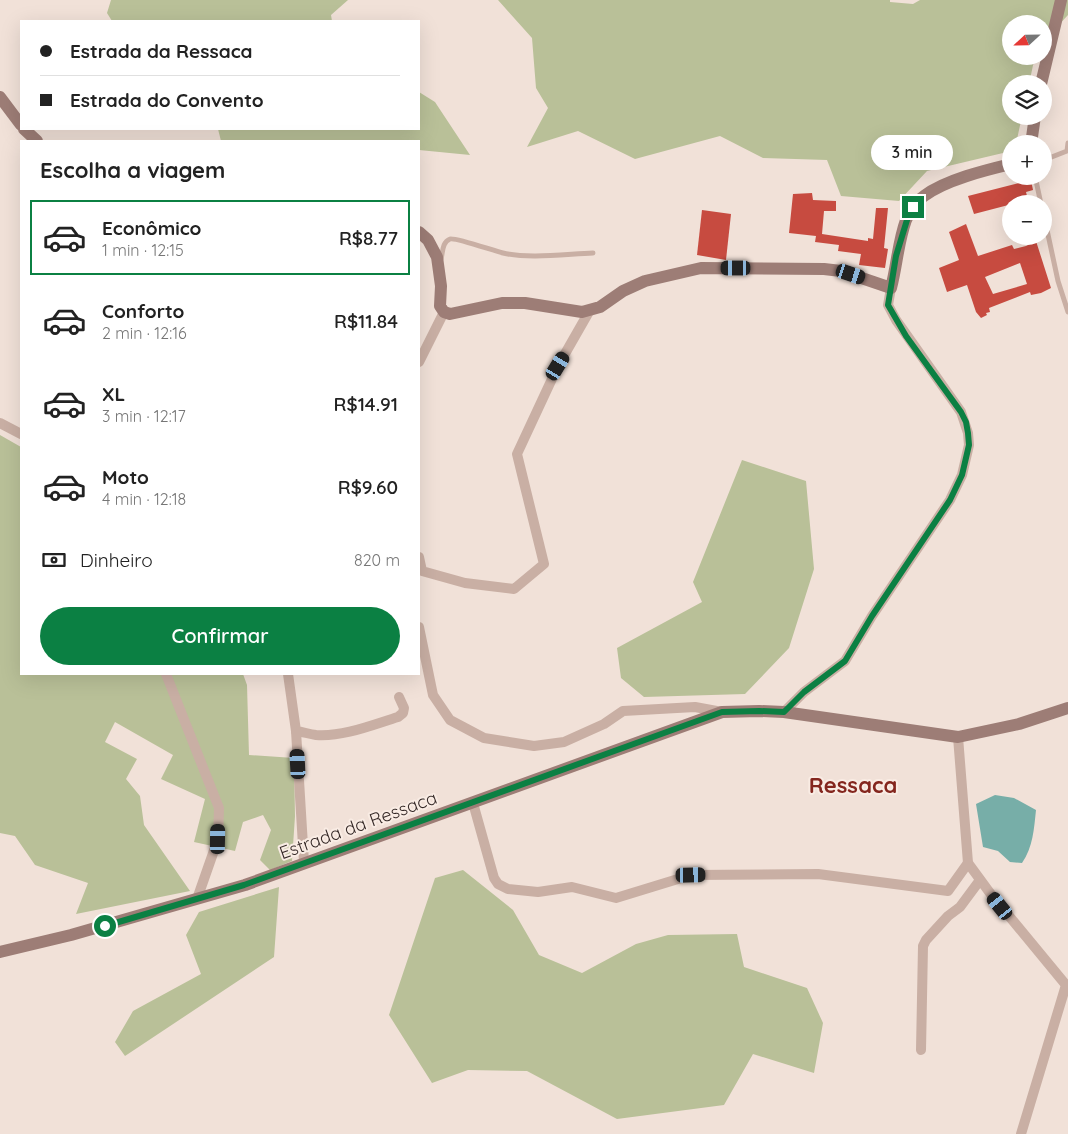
<!DOCTYPE html>
<html lang="pt">
<head>
<meta charset="utf-8">
<style>
	:root { --surface:#fff; --page:#f6f6f6; --text:#222; --muted:#767676; --line:#e0e0e0; --accent:#0b8043 }
	body { margin:0; font-family:Quicksand,sans-serif; background:var(--page); color:var(--text); height:100vh; display:flex; flex-direction:column; font-size:19px; white-space:nowrap }
	* { box-sizing:border-box; margin:0 }
	p { font-size:16px; color:var(--muted) }
	.icon { flex:none; width:28px; height:28px; fill:none; stroke:currentColor; stroke-width:2; stroke-linecap:round; stroke-linejoin:round }
	.map { position:relative; flex:1; overflow:hidden }
	.panel { position:absolute; left:20px; top:140px; width:400px; height:535px; display:flex; flex-direction:column; background:var(--surface); border-radius:0px; box-shadow:0 5px 20px #0002 }
	.panel>* { flex:none }
	.top-card { position:absolute; left:20px; top:20px; width:400px; height:110px; border-radius:0px; box-shadow:0 5px 20px #0002; display:grid; align-content:center; height:110px; padding:0 20px; background:var(--surface) }
	.needle { width:32px; rotate:248deg }
	.controls { position:absolute; left:1002px; top:15px; display:grid; gap:10px }
	.controls a { display:grid; place-items:center; width:50px; height:50px; border-radius:50%; background:var(--surface); box-shadow:0 5px 20px #0002; font-size:25px }
	.end { position:absolute; width:22px; height:22px; margin:-11px; border:6px solid #0b8043; background:#fff; box-shadow:0 0 0 2px #fff }
	.from { border-radius:50% }
	.bubble { position:absolute; height:35px; border-radius:18px; background:var(--surface); box-shadow:0 5px 20px #0002; font-size:16px; font-weight:600; line-height:35px; text-align:center }
	.car { position:absolute; width:15px; height:30px; margin:-15px -8px; border-radius:6px; box-shadow:0 0 4px 1px #0007; background:linear-gradient(#222 24%,#8ab4d8 0 40%,#222 0 76%,#8ab4d8 0 86%,#222 0) }
	.top-card b { display:flex; align-items:center; gap:18px; height:48px; font-size:19px }
	.top-card b+b { border-top:1px solid var(--line) }
	.top-card i { width:12px; height:12px; background:var(--text) }
	ul { padding:0; list-style:none }
	li { display:flex; align-items:center; gap:15px; height:75px; margin:0 10px 8px; padding:0 10px; border:2px solid transparent; border-radius:0px }
	li div { flex:1 }
	li b { display:block; font-size:19px }
	li em { font-style:normal; font-weight:600 }
	li.selected { border-color:var(--accent) }
	li>.icon { width:45px; height:45px; stroke-width:1.5 }
	h2 { padding:0 20px; font-size:22px; line-height:60px }
	.pay { display:flex; align-items:center; gap:12px; height:55px; padding:0 20px; font-size:19px }
	.pay p { margin-inline-start:auto }
	.primary-button { display:flex; gap:10px; margin-top:auto; padding:10px 20px }
	.primary-button a { flex:1; height:58px; border-radius:30px; background:var(--accent); color:#fff; font-size:20px; font-weight:600; line-height:58px; text-align:center }
	.map>svg:first-child { display:block }
	.green { fill:#b9c098 }
	.water { fill:#77aea8 }
	.building { fill:#c74b40; fill-rule:evenodd }
	.lines { fill:none; stroke-linecap:round; stroke-linejoin:round }
	.lane { stroke:#c9afa4; stroke-width:5 }
	.street { stroke:#c9afa4; stroke-width:10 }
	.secondary { stroke:#9d7d76; stroke-width:12 }
	.route { stroke:#0b8043; stroke-width:6 }
	.labels { text-anchor:middle; dominant-baseline:central; stroke-width:4; stroke-linejoin:round; paint-order:stroke }
	.street-label { font-size:18px; fill:#342826; stroke:#f9ece4 }
	.district-label { font-size:22px; font-weight:bold; fill:#84261e; stroke:#f9ece4 }
</style>
</head>
<body>
<div class="map">
<svg width="1068" height="1134" viewBox="0 0 1068 1134">
	<rect width="100%" height="100%" fill="#f1e1d8"/>
	<g class="green">
		<path d="M111 0H348L331 15 332 21H112L107 13Z"/>
		<path d="M498 0H890V2L913 4 920 0H1068V15L1044 41V24H1011V56H1035L1029 84H1011V116H1022L1016 144H1011V147L1003 153 927 171 899 201 841 196 827 160 763 158 720 136 635 159 578 131 527 147 548 108 536 88 532 38Z"/>
		<path d="M419 92 435 102 470 155 419 150V141H221L218 129H419Z"/>
		<path d="M0 435 21 447V674H243L247 685 249 755 294 758 295 816 292 861 270 870 260 860 271 830 263 815 243 822 235 851 194 842 205 799 161 779 173 755 115 722 105 742 137 759 126 779 140 796 144 825 190 891 76 914 88 883 35 865 15 836 0 833Z"/>
		<path d="M742 460 806 481 814 569 789 648 745 694 644 697 621 678 617 648 702 602 693 582Z"/>
		<path d="M463 870 513 910 539 955 582 973 636 944 668 935 737 934 744 967 807 988 823 1023 814 1073 753 1054 724 1105 617 1119 527 1071 468 1070 432 1083 389 1015 435 878Z"/>
		<path d="M279 887 274 957 125 1056 115 1042 133 1011 201 974 186 935 199 912Z"/>
	</g>
	<path class="water" d="M995 795 1014 798 1036 810C1034 829 1033 847 1022 863L1010 862 998 851 983 847 976 804Z"/>
	<g class="building">
		<path d="M1031 180 1033 190 1026 192 1028 200 974 214 968 196Z"/>
		<path d="M812 193 813 200 836 201V211H824L822 234 868 241V238L873 239 876 208H888L884 248 888 249 885 268 859 265 861 254 838 251 839 245 815 242 816 236 789 233 793 194Z"/>
		<path d="M702 210 731 214 726 260 697 255Z"/>
		<path d="M966 224 978 256 1012 245 1014 249 1026 246 1036 241 1051 288 1041 293 1031 295 1030 292 989 308 990 312 986 313 987 315 981 318 976 312 967 285 947 292 939 268 959 260 949 232ZM1020 263 1027 284 993 294 985 277Z"/>
	</g>
	<g class="lines">
		<g class="lane">
			<path d="M1044 160 1067 151 1068 143"/>
			<path d="M1035 176 1041 204"/>
			<path d="M1044 216 1058 281 1068 312"/>
			<path d="M441 259C443 252 442 242 450 239 455 237 494 251 503 253 528 259 566 254 593 253"/>
		</g>
		<g class="street">
			<path d="M419 362 444 312"/>
			<path d="M0 423 21 434"/>
			<path d="M419 557 422 571 465 583 514 589 544 564 517 454 558 366 590 310"/>
			<path d="M419 627 433 695 450 720 484 738 534 746 564 742 604 724 623 711 695 707 722 712"/>
			<path d="M166 674 219 808 218 839 197 899"/>
			<path d="M288 674 296 731C303 732 309 734 316 735 343 737 372 725 398 717L403 713 404 708 399 697"/>
			<path d="M784 712 804 692 845 661 872 616 950 500 962 475 969 445 968 433 961 412 896 320 888 305 891 288"/>
			<path d="M296 731 304 862"/>
			<path d="M958 737 968 863 990 893 1066 985 1021 1134"/>
			<path d="M473 803 494 878 498 884 508 889 538 892 572 887 616 898 691 875 818 874 948 891 968 863"/>
			<path d="M921 1050 923 946 926 940 948 916 960 907 980 880"/>
		</g>
		<g class="secondary">
			<path d="M1041 84 1061 0"/>
			<path d="M0 97 21 125"/>
			<path d="M24 129 37 141"/>
			<path d="M1031 144 1035 116"/>
			<path d="M419 232 428 240 437 257 441 286 440 306 444 312 450 314 502 303H525L582 312 600 307 623 291 645 281 701 268 824 269 841 271 891 288C897 265 898 242 906 220 910 211 916 201 924 196 945 180 986 170 1011 164"/>
			<path d="M0 952 71 935 245 885 722 712 759 711 784 712 958 737 1019 724 1068 708"/>
		</g>
	</g>
	<g class="lines">
		<path class="route" d="M105 926 244 885 722 712 759 711 784 712 804 692 845 661 872 616 950 500 962 475 969 445 968 433 966 422 961 412 906 336 888 305 896 256 907 220 913 207"/>
	</g>
	<g class="labels">
		<g class="street-label">
			<text transform="translate(358 825) rotate(-20)">Estrada da Ressaca</text>
		</g>
		<g class="district-label">
			<text x="853" y="785">Ressaca</text>
		</g>
	</g>
</svg>
<div class="controls">
<a><svg class="needle" viewBox="-14 -14 28 28"><path d="M0-13l5 13h-10z" fill="#e53935"/><path d="M0 13l5-13h-10z" fill="#767676"/></svg></a>
<a><svg class="icon" aria-label="layers" viewBox="0 0 24 24"><path d="M12 4l9 5-9 5-9-5zM3 14l9 5 9-5"/></svg></a>
<a>+</a>
<a>−</a>
</div>
<i class="end from" style="left:105px;top:926px"></i>
<i class="end" style="left:913px;top:207px"></i>
<div class="bubble" style="left:871px;top:135px;width:82px">3 min</div>
<i class="car" style="left:736px;top:268px;rotate:270deg"></i>
<i class="car" style="left:851px;top:274px;rotate:108deg"></i>
<i class="car" style="left:558px;top:366px;rotate:31deg"></i>
<i class="car" style="left:298px;top:764px;rotate:357deg"></i>
<i class="car" style="left:218px;top:839px;rotate:1deg"></i>
<i class="car" style="left:691px;top:875px;rotate:89deg"></i>
<i class="car" style="left:1000px;top:906px;rotate:321deg"></i>
<div class="top-card">
<b><i class="from"></i>Estrada da Ressaca</b>
<b><i></i>Estrada do Convento</b>
</div>
<section class="panel">
<h2>Escolha a viagem</h2>
<ul>
<li class="selected"><svg class="icon" aria-label="car" viewBox="0 0 24 24"><path d="M5 17H2v-5l4-1 3-4h7l3 4 3 1v5h-3M9 17h6M6 11h13"/><circle cx="7" cy="17" r="2"/><circle cx="17" cy="17" r="2"/></svg><div><b>Econômico</b><p>1 min · 12:15</p></div><em>R$8.77</em></li>
<li><svg class="icon" aria-label="car" viewBox="0 0 24 24"><path d="M5 17H2v-5l4-1 3-4h7l3 4 3 1v5h-3M9 17h6M6 11h13"/><circle cx="7" cy="17" r="2"/><circle cx="17" cy="17" r="2"/></svg><div><b>Conforto</b><p>2 min · 12:16</p></div><em>R$11.84</em></li>
<li><svg class="icon" aria-label="car" viewBox="0 0 24 24"><path d="M5 17H2v-5l4-1 3-4h7l3 4 3 1v5h-3M9 17h6M6 11h13"/><circle cx="7" cy="17" r="2"/><circle cx="17" cy="17" r="2"/></svg><div><b>XL</b><p>3 min · 12:17</p></div><em>R$14.91</em></li>
<li><svg class="icon" aria-label="car" viewBox="0 0 24 24"><path d="M5 17H2v-5l4-1 3-4h7l3 4 3 1v5h-3M9 17h6M6 11h13"/><circle cx="7" cy="17" r="2"/><circle cx="17" cy="17" r="2"/></svg><div><b>Moto</b><p>4 min · 12:18</p></div><em>R$9.60</em></li>
</ul>
<div class="pay"><svg class="icon" aria-label="cash" viewBox="0 0 24 24"><path d="M3 7h18v10H3z"/><circle cx="12" cy="12" r="2"/></svg>Dinheiro<p>820 m</p></div>
<div class="primary-button"><a>Confirmar</a></div>
</section>
</div>
</body>
</html>
